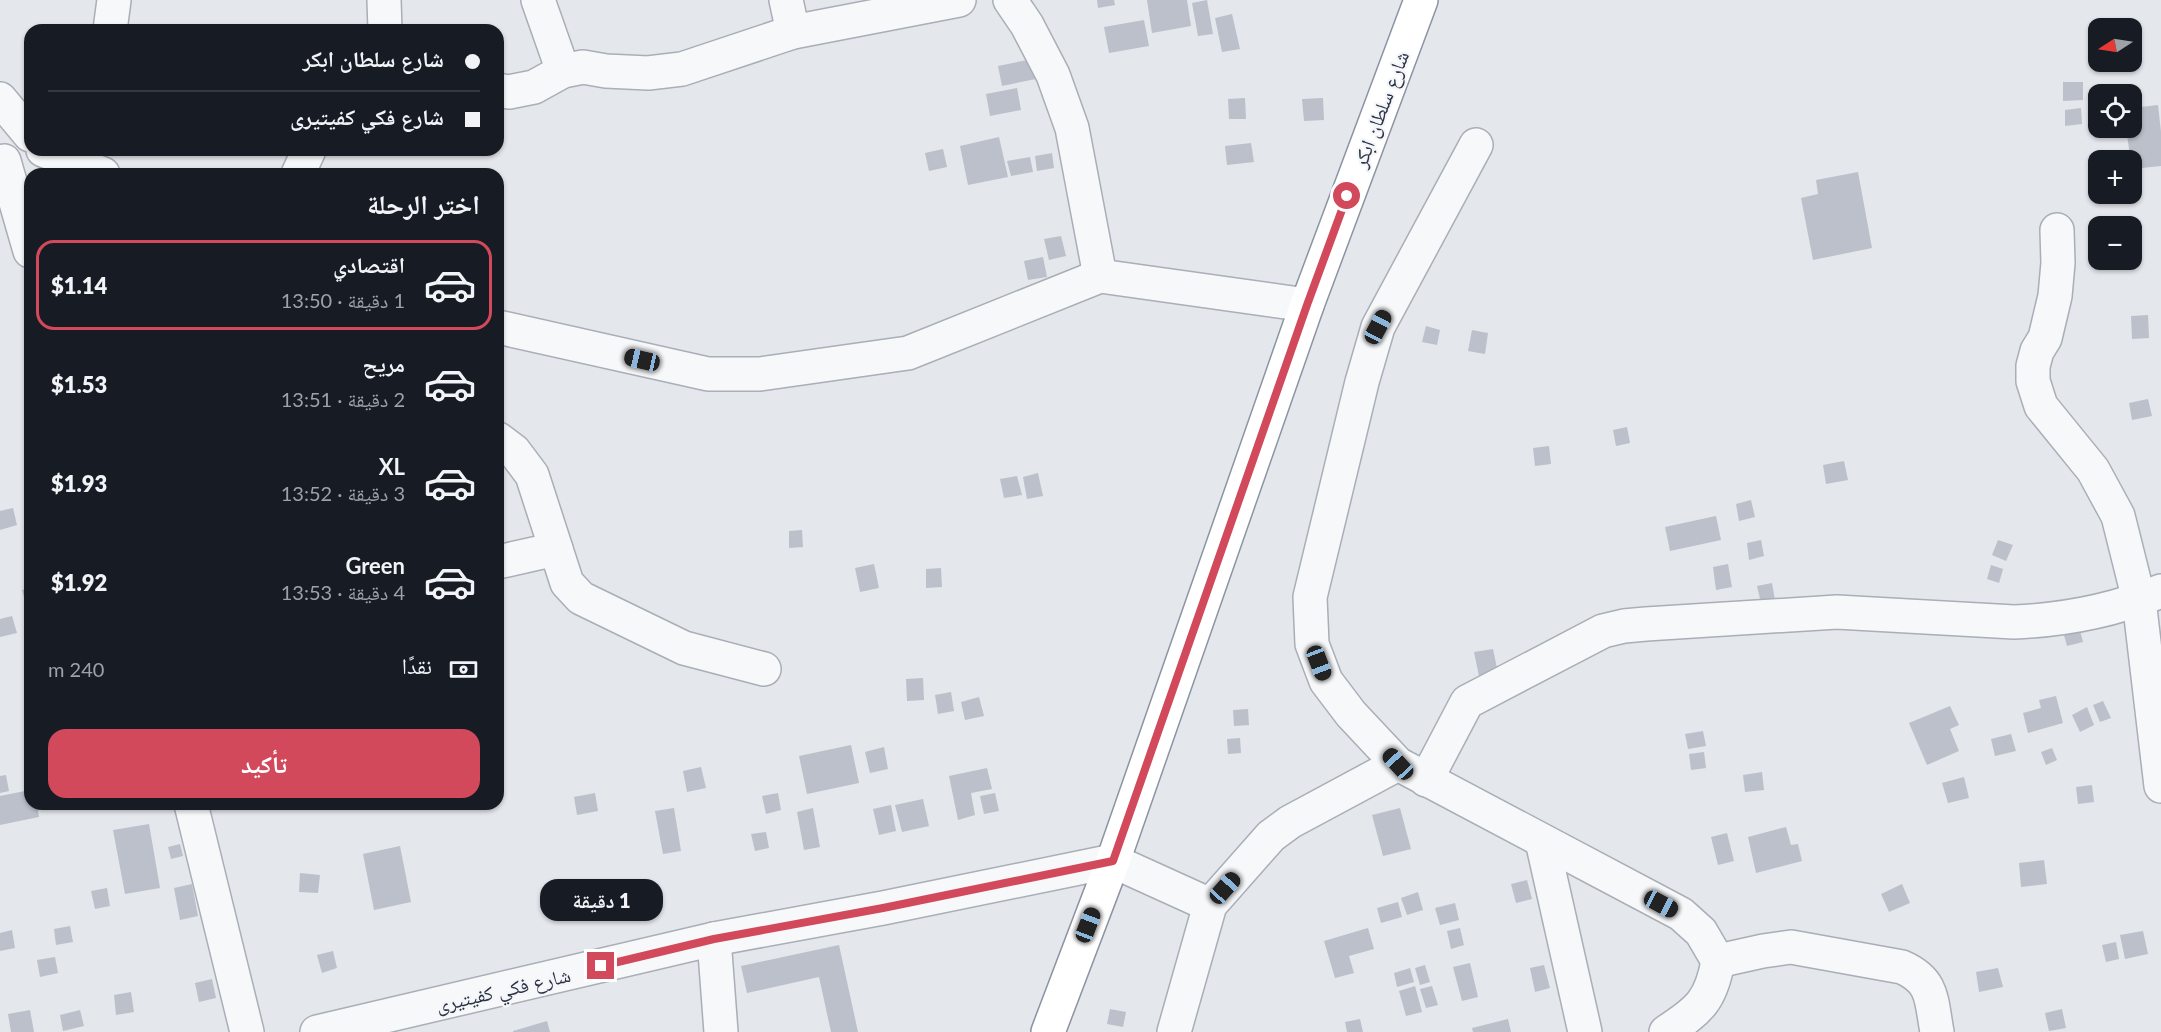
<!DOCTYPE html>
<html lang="ar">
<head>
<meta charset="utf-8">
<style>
	:root { --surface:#171b24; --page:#20242c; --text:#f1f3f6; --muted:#9ea1a6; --line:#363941; --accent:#d1495b }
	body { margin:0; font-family:Lato,"Noto Naskh Arabic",sans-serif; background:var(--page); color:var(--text); direction:rtl; height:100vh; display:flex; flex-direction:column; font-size:22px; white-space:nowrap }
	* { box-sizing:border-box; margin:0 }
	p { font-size:20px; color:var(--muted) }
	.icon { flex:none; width:33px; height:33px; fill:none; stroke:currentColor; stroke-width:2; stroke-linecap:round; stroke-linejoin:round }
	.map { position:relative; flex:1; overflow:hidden; direction:ltr }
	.panel { position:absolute; left:24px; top:168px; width:480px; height:642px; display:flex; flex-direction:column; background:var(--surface); border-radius:18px; box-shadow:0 2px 4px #0004; direction:rtl }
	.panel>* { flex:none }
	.guide { position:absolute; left:24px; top:24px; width:480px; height:132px; border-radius:18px; box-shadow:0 2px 4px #0004; direction:rtl; display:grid; align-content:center; height:132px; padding:0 24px; background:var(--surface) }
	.needle { width:39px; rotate:258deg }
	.buttons { position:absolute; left:2088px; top:18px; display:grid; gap:12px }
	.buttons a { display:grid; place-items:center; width:54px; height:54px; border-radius:12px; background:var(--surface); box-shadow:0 2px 4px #0004; font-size:30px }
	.end { position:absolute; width:27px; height:27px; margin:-14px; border:8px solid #d1495b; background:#fff; box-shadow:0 0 0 3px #fff }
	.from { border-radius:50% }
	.bubble { position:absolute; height:42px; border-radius:18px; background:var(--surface); box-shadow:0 2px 4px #0004; font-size:20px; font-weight:800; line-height:42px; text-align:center; direction:rtl }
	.car { position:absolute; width:18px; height:36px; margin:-18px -9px; border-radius:8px; box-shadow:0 0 4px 2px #0007; background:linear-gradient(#222 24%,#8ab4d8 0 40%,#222 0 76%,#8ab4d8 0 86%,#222 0) }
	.guide b { display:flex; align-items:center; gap:21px; height:57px; font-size:22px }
	.guide b+b { border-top:2px solid var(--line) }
	.guide i { width:15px; height:15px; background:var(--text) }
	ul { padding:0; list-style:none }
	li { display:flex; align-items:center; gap:18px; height:90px; margin:0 12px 9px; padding:0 12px; border:3px solid transparent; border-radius:18px }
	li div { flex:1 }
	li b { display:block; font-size:22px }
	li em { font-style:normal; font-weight:800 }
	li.on { border-color:var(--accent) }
	li>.icon { width:54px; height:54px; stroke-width:1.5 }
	h2 { padding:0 24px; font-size:27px; line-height:72px }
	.pay { display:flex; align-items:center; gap:15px; height:66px; padding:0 24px; font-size:22px }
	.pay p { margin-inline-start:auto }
	.primary-button { display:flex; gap:12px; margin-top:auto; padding:12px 24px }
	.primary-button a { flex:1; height:69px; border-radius:18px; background:var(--accent); color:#fff; font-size:24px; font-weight:800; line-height:69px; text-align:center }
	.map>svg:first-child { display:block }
	.building { fill:#bbc0ca }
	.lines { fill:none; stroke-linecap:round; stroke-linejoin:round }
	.minor-casing { stroke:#a9aeb7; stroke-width:36 }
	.highway-casing { stroke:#8b94a3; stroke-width:36 }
	.minor { stroke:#f7f8fa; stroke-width:33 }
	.highway { stroke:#fff; stroke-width:33 }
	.route { stroke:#d1495b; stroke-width:8 }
	.labels { text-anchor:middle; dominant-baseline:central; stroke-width:4.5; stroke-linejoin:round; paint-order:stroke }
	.street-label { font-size:20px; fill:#2b3445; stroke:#f4f6f9 }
</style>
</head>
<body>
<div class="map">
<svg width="2161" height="1032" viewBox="0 0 2161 1032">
	<rect width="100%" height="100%" fill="#e4e7ec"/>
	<g class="building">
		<path d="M1097 0H1114L1115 5 1098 8Z"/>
		<path d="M1147 0H1187L1191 26 1152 33Z"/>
		<path d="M1207 0 1213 34 1198 36 1192 3Z"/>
		<path d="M1232 14 1240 49 1222 52 1215 18Z"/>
		<path d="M1144 20 1149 46 1109 53 1104 27Z"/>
		<path d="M1032 59 1036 79 1002 86 998 66Z"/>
		<path d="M2063 82H2083V100L2063 101Z"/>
		<path d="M1017 88 1021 110 990 116 986 94Z"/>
		<path d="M1245 98 1246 119H1229L1228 99Z"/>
		<path d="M1323 98 1324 120 1304 121 1302 99Z"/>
		<path d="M2088 101H2098V128H2089Z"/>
		<path d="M2158 105 2161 132V166L2132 169 2126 128H2132V108Z"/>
		<path d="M2081 108 2082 124 2065 126V110Z"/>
		<path d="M999 137 1008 177 968 185 960 146Z"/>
		<path d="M1251 143 1254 162 1227 165 1225 146Z"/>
		<path d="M943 149 947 167 929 171 925 153Z"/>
		<path d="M1052 153 1054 168 1037 171 1035 156Z"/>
		<path d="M1030 157 1033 172 1011 176 1007 161Z"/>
		<path d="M1858 172 1872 248 1813 260 1801 198 1818 194 1816 180Z"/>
		<path d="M1061 236 1066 256 1049 260 1044 239Z"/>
		<path d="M1043 257 1047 277 1028 280 1024 261Z"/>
		<path d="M2148 315 2149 338 2132 339 2131 316Z"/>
		<path d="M1426 326 1440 330 1437 345 1422 342Z"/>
		<path d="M1472 330 1488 333 1485 354 1468 351Z"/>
		<path d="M2148 399 2152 416 2132 420 2129 403Z"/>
		<path d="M1627 427 1630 443 1616 446 1613 430Z"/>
		<path d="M1549 446 1551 464 1535 466 1533 448Z"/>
		<path d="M1844 461 1848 480 1826 484 1823 465Z"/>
		<path d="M1038 473 1043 496 1027 499 1023 477Z"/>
		<path d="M1017 476 1022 495 1004 498 1000 479Z"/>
		<path d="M1751 500 1755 517 1739 521 1736 504Z"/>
		<path d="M13 508 17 525 0 530V511Z"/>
		<path d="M1716 516 1721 540 1670 551 1665 527Z"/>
		<path d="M802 530 803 547 789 548V531Z"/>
		<path d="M1761 540 1764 556 1749 560 1747 543Z"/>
		<path d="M1998 540 2013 545 2006 561 1992 555Z"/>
		<path d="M874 564 879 588 860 592 855 568Z"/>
		<path d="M1728 564 1732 587 1716 590 1713 567Z"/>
		<path d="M1991 565 2003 569 1999 583 1987 579Z"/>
		<path d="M941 568 942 587 926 588V569Z"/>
		<path d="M1772 583 1775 600 1761 603 1757 586Z"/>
		<path d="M30 588V610L28 611 22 590Z"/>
		<path d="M12 616 17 633 0 637V619Z"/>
		<path d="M2078 623 2083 642 2067 646 2062 628Z"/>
		<path d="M1493 649 1498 673 1479 676 1474 652Z"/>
		<path d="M923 678 924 700 907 701 906 679Z"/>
		<path d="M951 692 954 711 938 714 935 695Z"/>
		<path d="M2056 696 2063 723 2028 733 2023 713 2041 708 2039 700Z"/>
		<path d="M979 697 984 716 965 720 961 702Z"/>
		<path d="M2103 701 2111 718 2100 722 2093 705Z"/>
		<path d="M1950 706 1959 725 1950 729 1959 751 1927 765 1909 723Z"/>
		<path d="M2087 707 2094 725 2080 732 2072 715Z"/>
		<path d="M1248 709 1249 725 1234 726 1233 710Z"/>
		<path d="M1703 731 1706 746 1688 749 1685 734Z"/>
		<path d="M2011 734 2016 751 1995 756 1991 739Z"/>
		<path d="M1240 738 1241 753 1228 754 1227 739Z"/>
		<path d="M851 745 859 783 807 794 799 756Z"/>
		<path d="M884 747 888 769 870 773 865 752Z"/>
		<path d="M2052 748 2057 760 2046 765 2041 752Z"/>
		<path d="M1704 752 1706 768 1691 770 1689 754Z"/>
		<path d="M701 767 706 788 687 792 683 771Z"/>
		<path d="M987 768 992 789 971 793 975 815 958 820 949 776Z"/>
		<path d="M1762 772 1764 790 1745 792 1743 775Z"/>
		<path d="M6 775 9 791 0 793V776Z"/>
		<path d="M1964 777 1969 798 1948 803 1942 783Z"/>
		<path d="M2092 785 2094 802 2078 804 2076 787Z"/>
		<path d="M30 790V804H37L39 817 0 825V796Z"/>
		<path d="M595 793 598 811 577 815 574 797Z"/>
		<path d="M778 793 781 810 766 814 762 796Z"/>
		<path d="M995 793 999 811 984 814 980 796Z"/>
		<path d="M923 799 929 826 902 832 895 805Z"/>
		<path d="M75 804H96V805L76 808Z"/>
		<path d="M891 805 896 831 879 835 873 809Z"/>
		<path d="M674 808 681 851 663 854 655 811Z"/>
		<path d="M813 808 820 847 804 850 797 812Z"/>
		<path d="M1400 808 1411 849 1383 856 1372 815Z"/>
		<path d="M149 824 160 888 125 894 113 830Z"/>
		<path d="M1786 827 1791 845 1798 844 1802 861 1756 873 1748 837Z"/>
		<path d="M766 832 769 848 755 851 751 834Z"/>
		<path d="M1727 833 1734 861 1718 865 1711 837Z"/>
		<path d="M180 844 183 856 171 859 168 847Z"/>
		<path d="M400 846 411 902 374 910 363 854Z"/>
		<path d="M2044 860 2047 884 2021 887 2019 863Z"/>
		<path d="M300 873 320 875 318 893 299 892Z"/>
		<path d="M1527 880 1532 899 1516 903 1511 884Z"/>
		<path d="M192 884 198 916 180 920 174 888Z"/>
		<path d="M1902 884 1910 903 1889 912 1881 894Z"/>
		<path d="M107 888 110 906 95 909 91 891Z"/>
		<path d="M1418 892 1423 910 1407 915 1401 898Z"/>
		<path d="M1398 902 1402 917 1381 923 1377 908Z"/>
		<path d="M1455 903 1459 920 1440 925 1435 908Z"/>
		<path d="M70 926 73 942 56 945 54 929Z"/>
		<path d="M1368 928 1374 949 1349 956 1354 973 1335 978 1324 941Z"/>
		<path d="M1460 928 1464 945 1451 949 1447 931Z"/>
		<path d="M12 930 15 948 0 951V933Z"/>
		<path d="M2143 931 2148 954 2125 959 2120 935Z"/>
		<path d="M2116 942 2119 959 2106 962 2102 945Z"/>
		<path d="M839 945 858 1032H831L819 977 747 993 741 966Z"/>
		<path d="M333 951 337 968 322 973 317 955Z"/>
		<path d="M55 957 58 973 40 977 37 960Z"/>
		<path d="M1470 963 1478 997 1462 1001 1453 967Z"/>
		<path d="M1425 965 1430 982 1420 985 1415 968Z"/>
		<path d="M1544 965 1550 988 1535 992 1530 968Z"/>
		<path d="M1410 968 1414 982 1397 987 1394 973Z"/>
		<path d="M1998 968 2003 987 1979 992 1976 972Z"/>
		<path d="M212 979 216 998 199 1002 195 983Z"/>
		<path d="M1415 986 1422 1012 1406 1016 1399 991Z"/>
		<path d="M1432 986 1438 1005 1426 1008 1420 989Z"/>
		<path d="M131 992 134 1012 116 1015 114 995Z"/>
		<path d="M1110 1009 1126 1012 1123 1027 1107 1024Z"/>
		<path d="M2062 1009 2066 1028 2049 1031 2045 1013Z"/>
		<path d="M30 1010 34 1032H11L8 1014Z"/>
		<path d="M80 1010 84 1026 63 1031 60 1015Z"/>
		<path d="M1360 1019 1363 1032H1347L1345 1022Z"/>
		<path d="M1508 1019 1511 1032H1473L1472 1028Z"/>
		<path d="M547 1021 550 1032H513V1031Z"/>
	</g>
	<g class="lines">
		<defs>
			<g id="minor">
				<path d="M384 0 385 30"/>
				<path d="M538 0 563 71"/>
				<path d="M786 0 793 32"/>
				<path d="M1010 0 1027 25 1053 75 1072 128 1100 276"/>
				<path d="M110 30 114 0"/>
				<path d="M498 90 509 92 534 87 563 71 583 67 606 71 648 73 682 69 793 32 959 0"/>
				<path d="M0 99 30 135"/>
				<path d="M1476 145 1378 327 1362 382 1310 597 1312 644 1326 681 1351 714 1398 764 1681 914 1701 932 1718 961C1711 1000 1700 1010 1666 1032"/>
				<path d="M43 150 103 174"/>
				<path d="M4 161 30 251"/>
				<path d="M298 174 309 150"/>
				<path d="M2057 230 2058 263 2055 296 2045 338 2037 351 2033 366V381L2041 406 2093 470 2118 516 2139 600 2161 786"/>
				<path d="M498 327 708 374H760L908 353 1100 276 1307 305"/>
				<path d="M498 439 514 451 532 475 567 583 581 598 684 648 764 669"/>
				<path d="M498 562 556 549"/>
				<path d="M1426 780 1467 702 1603 631 1624 626 1646 624 1837 612 2014 622C2063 620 2115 610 2161 591"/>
				<path d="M191 804 247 1032"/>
				<path d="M1542 841 1585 1032"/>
				<path d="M714 939 721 1032"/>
				<path d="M1718 961 1763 951 1791 947 1902 967C1934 981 1931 1000 1937 1032"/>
				<path d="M317 1032 714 939 883 908 1113 861 1210 905"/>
				<path d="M1174 1032 1210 905 1271 836 1290 822 1398 764"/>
			</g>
			<path id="highway" d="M1048 1032 1113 861 1307 305 1421 0"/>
		</defs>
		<use href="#minor" class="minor-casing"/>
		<use href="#highway" class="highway-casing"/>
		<use href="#minor" class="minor"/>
		<use href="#highway" class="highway"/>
	</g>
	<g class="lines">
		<path class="route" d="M601 966 714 939 883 908 1113 861 1307 305 1347 196"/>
	</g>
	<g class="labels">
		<g class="street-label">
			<text transform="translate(1380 109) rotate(-69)">شارع سلطان ابكر</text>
			<text transform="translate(503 989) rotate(-13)">شارع فكي كفيتيرى</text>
		</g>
	</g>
</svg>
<div class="buttons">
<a><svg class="needle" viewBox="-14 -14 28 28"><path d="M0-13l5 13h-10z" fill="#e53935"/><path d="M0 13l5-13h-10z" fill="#9ea1a6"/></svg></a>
<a><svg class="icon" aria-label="locate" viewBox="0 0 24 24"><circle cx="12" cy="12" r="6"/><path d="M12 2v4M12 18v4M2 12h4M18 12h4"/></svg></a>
<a>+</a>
<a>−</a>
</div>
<i class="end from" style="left:1347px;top:196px"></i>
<i class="end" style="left:601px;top:966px"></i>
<div class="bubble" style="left:540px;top:879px;width:123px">1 دقيقة</div>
<i class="car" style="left:1378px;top:327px;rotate:28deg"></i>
<i class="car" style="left:642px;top:360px;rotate:283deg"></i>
<i class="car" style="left:1319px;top:663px;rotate:159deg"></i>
<i class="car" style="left:1398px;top:764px;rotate:317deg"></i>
<i class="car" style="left:1225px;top:888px;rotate:42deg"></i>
<i class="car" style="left:1661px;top:904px;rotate:118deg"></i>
<i class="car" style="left:1088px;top:925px;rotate:21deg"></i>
<div class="guide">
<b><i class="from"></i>شارع سلطان ابكر</b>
<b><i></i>شارع فكي كفيتيرى</b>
</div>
<section class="panel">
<h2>اختر الرحلة</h2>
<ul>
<li class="on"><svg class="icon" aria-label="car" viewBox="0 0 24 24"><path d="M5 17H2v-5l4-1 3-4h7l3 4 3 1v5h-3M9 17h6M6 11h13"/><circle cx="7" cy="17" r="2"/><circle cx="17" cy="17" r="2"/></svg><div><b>اقتصادي</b><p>1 دقيقة · 13:50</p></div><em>$1.14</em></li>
<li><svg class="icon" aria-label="car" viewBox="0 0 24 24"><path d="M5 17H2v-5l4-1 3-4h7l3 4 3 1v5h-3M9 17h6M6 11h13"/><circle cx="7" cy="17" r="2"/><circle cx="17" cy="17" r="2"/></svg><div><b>مريح</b><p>2 دقيقة · 13:51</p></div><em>$1.53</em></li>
<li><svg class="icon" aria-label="car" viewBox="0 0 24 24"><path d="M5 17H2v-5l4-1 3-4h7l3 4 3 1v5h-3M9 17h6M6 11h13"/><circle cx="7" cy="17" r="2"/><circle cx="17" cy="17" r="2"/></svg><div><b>XL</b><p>3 دقيقة · 13:52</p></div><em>$1.93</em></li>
<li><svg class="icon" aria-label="car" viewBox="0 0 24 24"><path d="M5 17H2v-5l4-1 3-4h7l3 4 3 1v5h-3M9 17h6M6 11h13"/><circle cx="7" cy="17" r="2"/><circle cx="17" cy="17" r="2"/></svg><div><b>Green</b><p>4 دقيقة · 13:53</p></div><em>$1.92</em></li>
</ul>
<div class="pay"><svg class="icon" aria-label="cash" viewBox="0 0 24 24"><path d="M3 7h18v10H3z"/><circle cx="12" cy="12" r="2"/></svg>نقدًا<p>240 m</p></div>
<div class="primary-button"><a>تأكيد</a></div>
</section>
</div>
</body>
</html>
